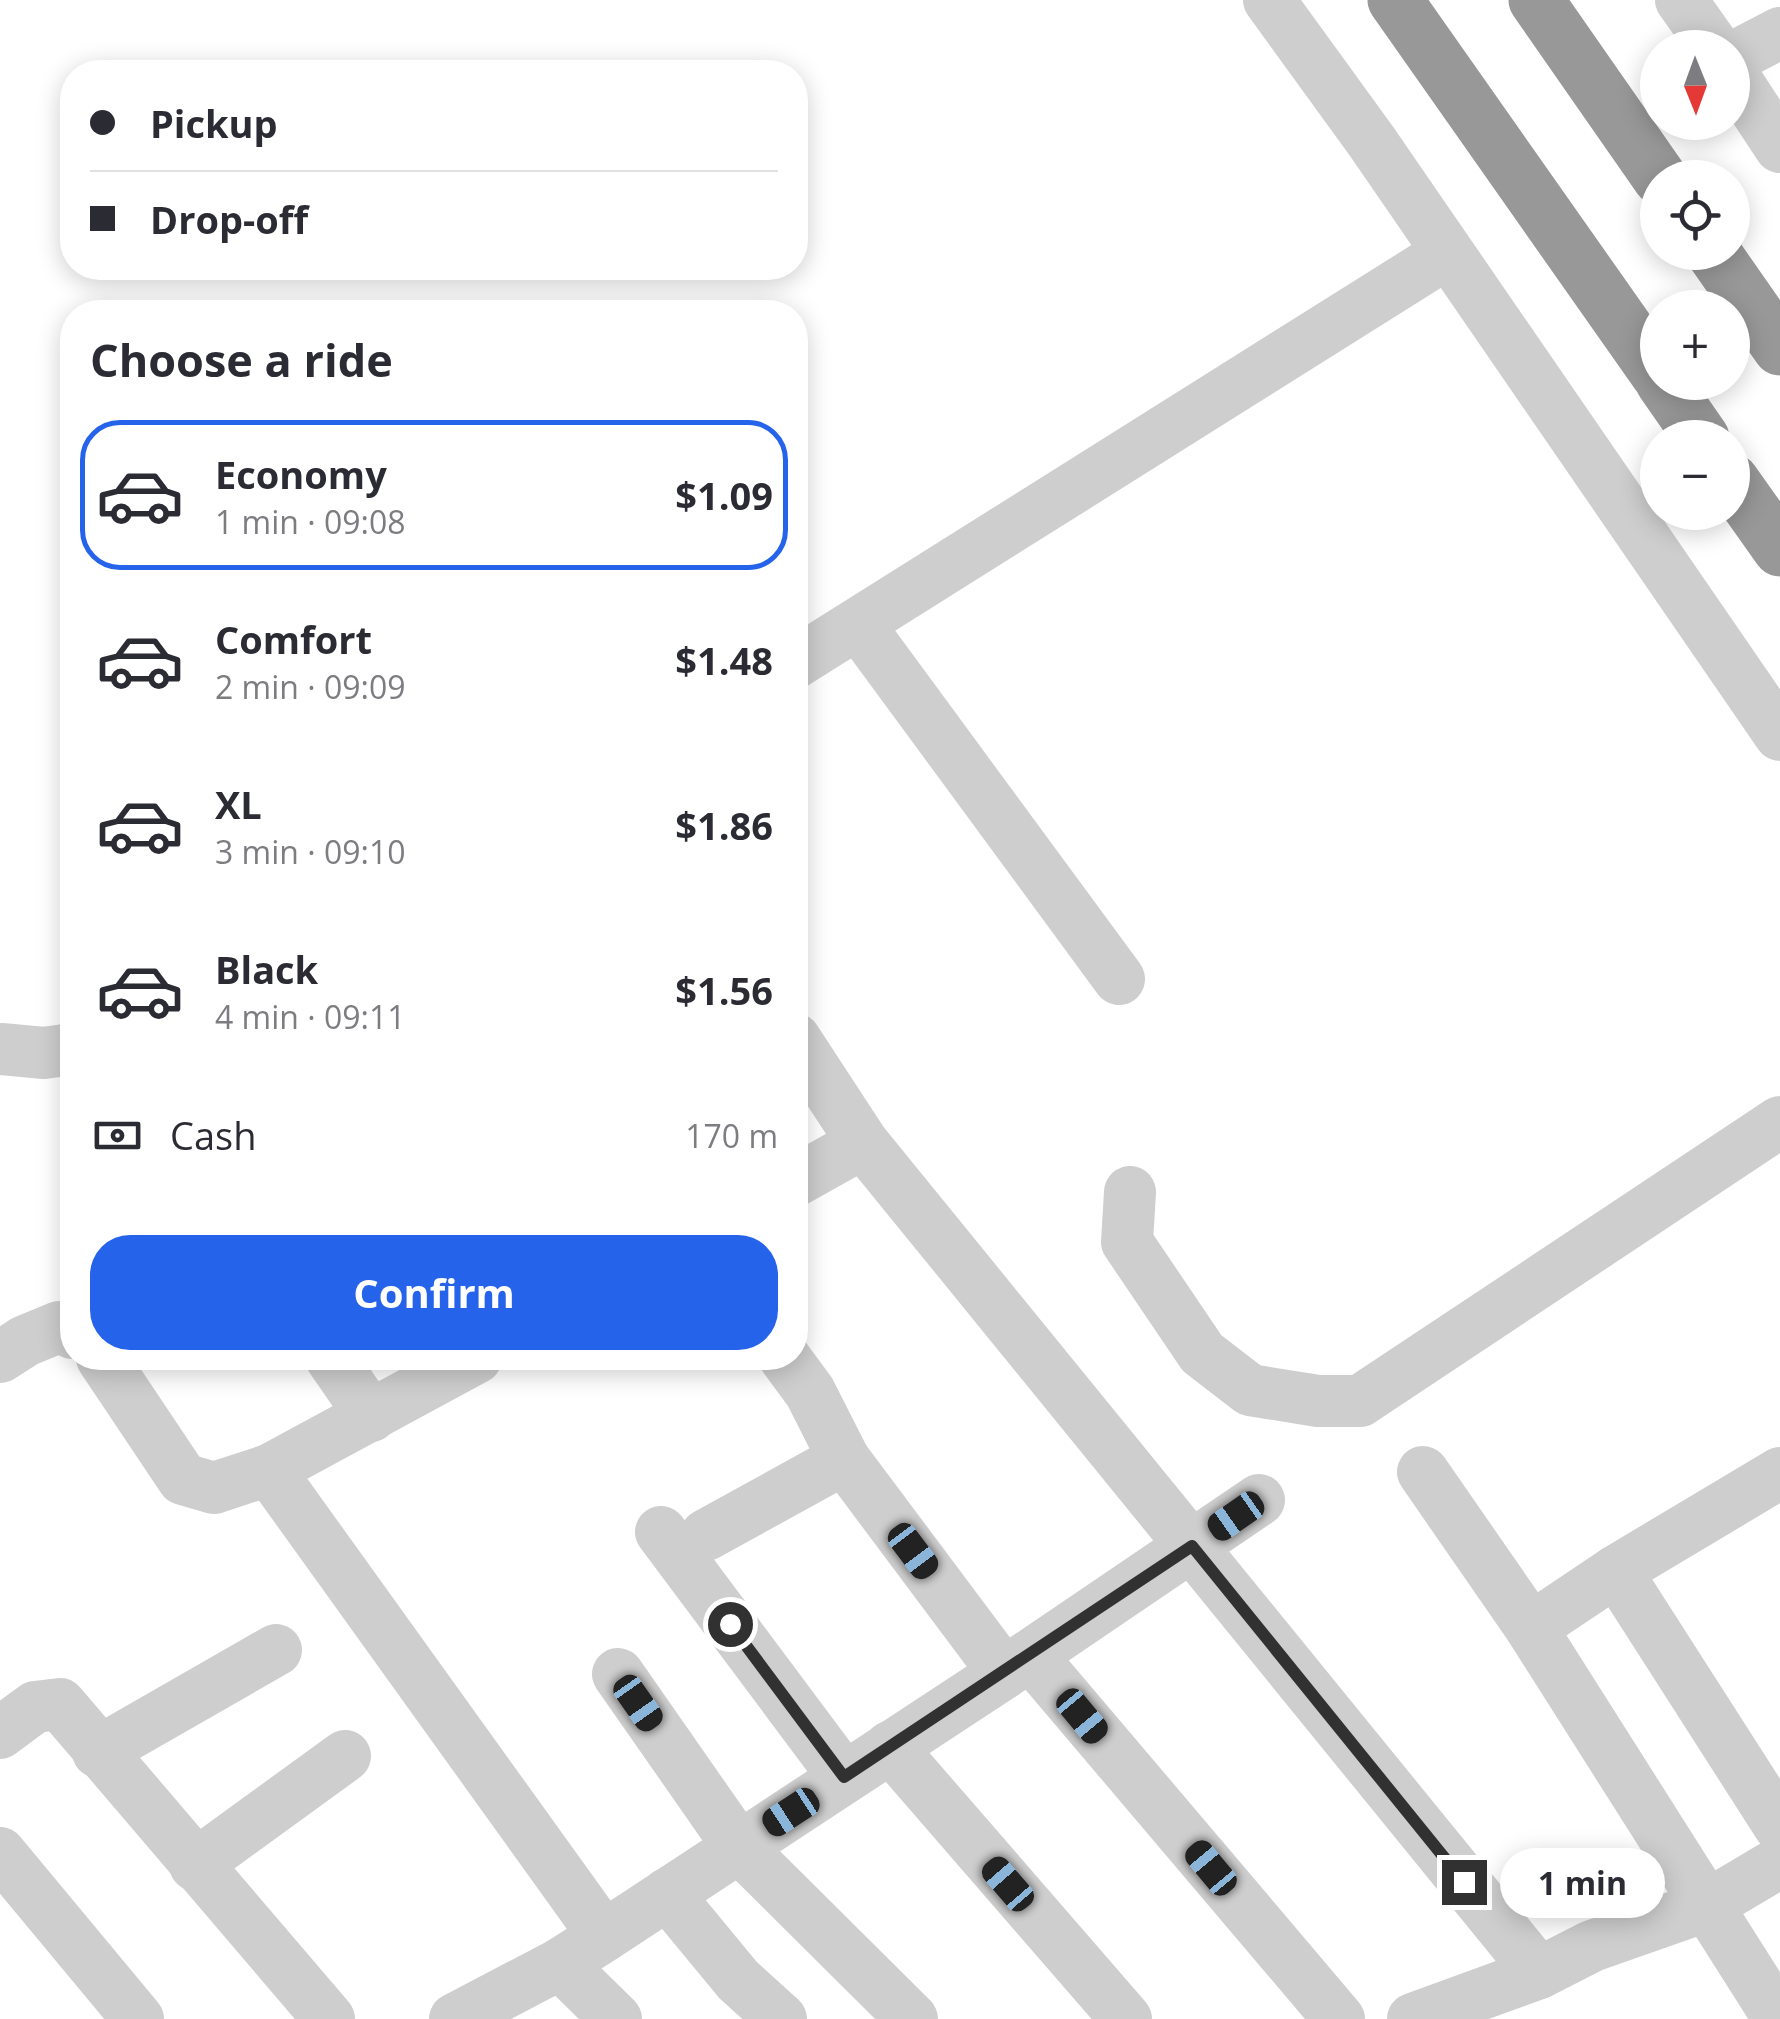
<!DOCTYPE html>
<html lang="en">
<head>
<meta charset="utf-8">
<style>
	:root { --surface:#fff; --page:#f7f7f7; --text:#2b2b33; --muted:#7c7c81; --line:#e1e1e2; --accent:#2563eb }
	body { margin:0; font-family:"Open Sans",sans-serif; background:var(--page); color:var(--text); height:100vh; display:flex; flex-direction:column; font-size:38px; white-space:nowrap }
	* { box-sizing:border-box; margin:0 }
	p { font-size:32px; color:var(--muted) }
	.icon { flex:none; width:55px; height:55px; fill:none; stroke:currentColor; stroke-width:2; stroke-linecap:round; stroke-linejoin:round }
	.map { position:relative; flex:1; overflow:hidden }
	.sheet { position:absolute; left:60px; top:300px; width:748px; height:1070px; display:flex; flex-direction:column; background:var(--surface); border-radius:40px; box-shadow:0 5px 25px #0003 }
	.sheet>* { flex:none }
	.top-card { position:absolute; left:60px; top:60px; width:748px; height:220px; border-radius:40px; box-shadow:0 5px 25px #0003; display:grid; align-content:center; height:220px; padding:0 30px; background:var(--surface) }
	.needle { width:65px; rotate:179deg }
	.controls { position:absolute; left:1640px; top:30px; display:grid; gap:20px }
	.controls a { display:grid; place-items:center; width:110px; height:110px; border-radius:50%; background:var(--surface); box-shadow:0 5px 25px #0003; font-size:50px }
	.end { position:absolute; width:45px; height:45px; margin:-22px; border:12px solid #313131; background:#fff; box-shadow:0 0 0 5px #fff }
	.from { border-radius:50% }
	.bubble { position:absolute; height:70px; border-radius:35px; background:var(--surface); box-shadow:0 5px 25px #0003; font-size:32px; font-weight:700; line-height:70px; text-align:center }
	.car { position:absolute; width:30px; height:60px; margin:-30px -15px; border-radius:12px; box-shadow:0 0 8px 2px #0007; background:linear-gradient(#222 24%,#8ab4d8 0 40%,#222 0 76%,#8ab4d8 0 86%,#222 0) }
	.top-card b { display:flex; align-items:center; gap:35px; height:95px; font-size:38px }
	.top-card b+b { border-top:2px solid var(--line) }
	.top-card i { width:25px; height:25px; background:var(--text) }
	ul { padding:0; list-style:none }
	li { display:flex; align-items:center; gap:30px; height:150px; margin:0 20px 15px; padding:0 10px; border:5px solid transparent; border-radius:40px }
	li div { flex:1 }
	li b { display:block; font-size:38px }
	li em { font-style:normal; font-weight:700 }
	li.selected { border-color:var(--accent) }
	li>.icon { width:90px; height:90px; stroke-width:1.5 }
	h2 { padding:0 30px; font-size:45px; line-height:120px }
	.pay { display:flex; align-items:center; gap:25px; height:110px; padding:0 30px; font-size:38px }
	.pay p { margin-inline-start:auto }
	.button { display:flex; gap:20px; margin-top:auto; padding:20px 30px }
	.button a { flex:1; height:115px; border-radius:40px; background:var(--accent); color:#fff; font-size:40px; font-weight:700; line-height:115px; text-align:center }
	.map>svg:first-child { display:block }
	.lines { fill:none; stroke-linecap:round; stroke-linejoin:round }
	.minor { stroke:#cecece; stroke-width:52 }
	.highway { stroke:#989898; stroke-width:55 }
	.route { stroke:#313131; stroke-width:12 }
</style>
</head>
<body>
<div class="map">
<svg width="1780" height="2019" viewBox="0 0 1780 2019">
	<rect width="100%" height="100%" fill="#fff"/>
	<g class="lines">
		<g class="minor">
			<path d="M1269 0 1372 142 1780 735"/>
			<path d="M1681 0 1715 48"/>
			<path d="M1732 58 1780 33"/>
			<path d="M1732 74 1780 147"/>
			<path d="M858 624 1119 979"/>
			<path d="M795 663 1446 254"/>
			<path d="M795 1039 863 1143 1539 1973"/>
			<path d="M1 1049 44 1053 72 1049"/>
			<path d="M795 1181 863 1143"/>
			<path d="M1130 1192 1127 1242 1202 1353 1250 1390 1318 1401H1360L1780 1122"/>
			<path d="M0 1357 25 1341 59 1327 72 1333"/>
			<path d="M102 1358 183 1479 214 1488 269 1470 476 1358"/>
			<path d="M331 1358 371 1416"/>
			<path d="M785 1358 810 1392 844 1459 1004 1673"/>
			<path d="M269 1470 604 1936"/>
			<path d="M1423 1472 1531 1628 1779 2019"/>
			<path d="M661 1532 844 1777"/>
			<path d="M706 1535 844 1459"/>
			<path d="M1616 1571 1780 1827"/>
			<path d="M1531 1628 1616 1571 1780 1473"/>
			<path d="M1031 1656 1339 2019"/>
			<path d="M618 1674 738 1846 912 2019"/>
			<path d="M0 1733 35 1707 60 1704 329 2019"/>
			<path d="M890 1747 1126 2019"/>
			<path d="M98 1752 276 1650"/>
			<path d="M0 1853 138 2019"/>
			<path d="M195 1865 345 1756"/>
			<path d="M667 1894 738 1980 781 2019"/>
			<path d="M560 1964 616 2019"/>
			<path d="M455 2019 560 1964 604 1936 1004 1673 1259 1500"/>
			<path d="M1413 2019 1539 1973 1592 1946 1706 1906 1780 1862"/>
		</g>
		<g class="highway">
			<path d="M1395 0 1658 374"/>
			<path d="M1536 0 1660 178"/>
			<path d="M1713 252 1780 348"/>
			<path d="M1663 382 1702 438"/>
			<path d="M1732 481 1780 549"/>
		</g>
	</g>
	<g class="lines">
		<path class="route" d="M730 1624 844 1777 1192 1546 1464 1882"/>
	</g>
</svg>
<div class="controls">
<a><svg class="needle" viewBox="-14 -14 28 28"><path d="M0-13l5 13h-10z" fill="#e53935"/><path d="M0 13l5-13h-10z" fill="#7c7c81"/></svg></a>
<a><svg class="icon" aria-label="locate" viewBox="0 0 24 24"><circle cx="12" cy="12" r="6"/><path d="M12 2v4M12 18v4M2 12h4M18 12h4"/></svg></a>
<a>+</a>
<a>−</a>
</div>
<i class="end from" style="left:730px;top:1624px"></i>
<i class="end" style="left:1464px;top:1882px"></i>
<div class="bubble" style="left:1500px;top:1848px;width:165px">1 min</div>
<i class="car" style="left:1236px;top:1516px;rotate:235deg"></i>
<i class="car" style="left:913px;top:1551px;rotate:143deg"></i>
<i class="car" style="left:638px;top:1703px;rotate:145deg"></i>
<i class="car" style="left:1082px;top:1716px;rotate:140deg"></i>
<i class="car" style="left:791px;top:1812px;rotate:237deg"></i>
<i class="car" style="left:1211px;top:1868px;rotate:320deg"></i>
<i class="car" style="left:1008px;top:1884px;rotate:319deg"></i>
<div class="top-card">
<b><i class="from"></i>Pickup</b>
<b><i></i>Drop-off</b>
</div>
<section class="sheet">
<h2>Choose a ride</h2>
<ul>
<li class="selected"><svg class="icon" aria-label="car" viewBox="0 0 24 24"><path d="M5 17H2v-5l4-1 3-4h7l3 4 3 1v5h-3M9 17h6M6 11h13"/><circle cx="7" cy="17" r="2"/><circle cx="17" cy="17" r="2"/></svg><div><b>Economy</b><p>1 min · 09:08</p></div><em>$1.09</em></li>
<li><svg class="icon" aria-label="car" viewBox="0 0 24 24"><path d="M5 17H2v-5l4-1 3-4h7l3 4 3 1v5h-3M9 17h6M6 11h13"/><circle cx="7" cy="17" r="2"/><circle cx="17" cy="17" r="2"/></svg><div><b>Comfort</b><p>2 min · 09:09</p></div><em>$1.48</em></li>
<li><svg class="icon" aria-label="car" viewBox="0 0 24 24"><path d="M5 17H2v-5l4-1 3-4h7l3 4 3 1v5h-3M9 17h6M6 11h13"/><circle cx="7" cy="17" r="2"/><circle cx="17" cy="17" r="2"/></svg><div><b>XL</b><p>3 min · 09:10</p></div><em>$1.86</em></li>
<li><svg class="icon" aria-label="car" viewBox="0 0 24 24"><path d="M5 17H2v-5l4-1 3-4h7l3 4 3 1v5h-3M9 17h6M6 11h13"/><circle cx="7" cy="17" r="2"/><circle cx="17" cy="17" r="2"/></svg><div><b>Black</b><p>4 min · 09:11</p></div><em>$1.56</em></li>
</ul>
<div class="pay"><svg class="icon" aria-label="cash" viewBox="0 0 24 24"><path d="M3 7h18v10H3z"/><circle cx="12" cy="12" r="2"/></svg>Cash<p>170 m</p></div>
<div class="button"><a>Confirm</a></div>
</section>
</div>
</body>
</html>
